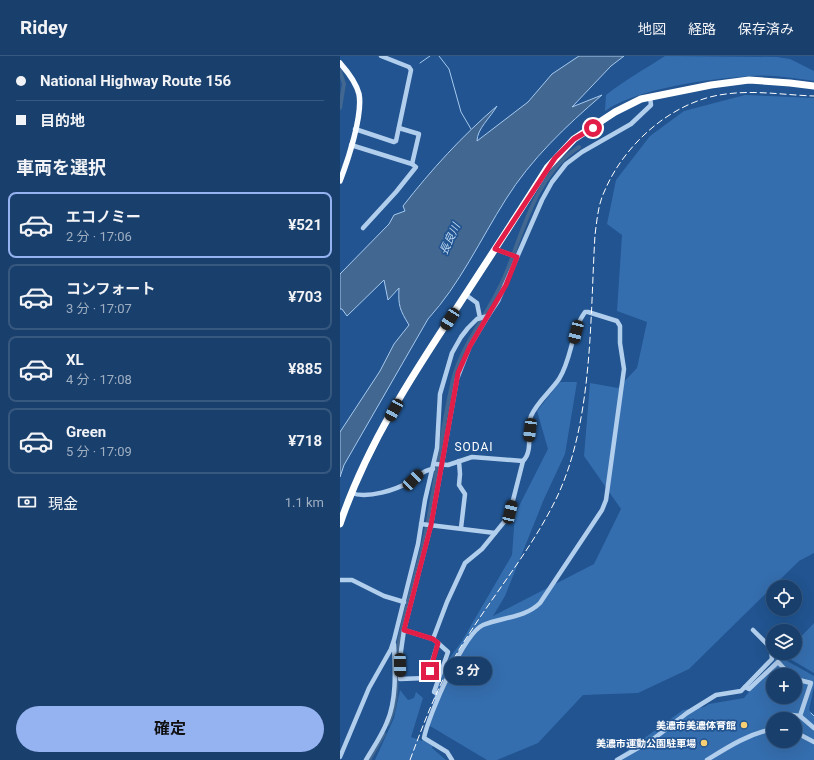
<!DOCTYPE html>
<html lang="ja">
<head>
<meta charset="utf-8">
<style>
	:root { --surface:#193f6c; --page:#264a74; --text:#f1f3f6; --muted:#9fafc2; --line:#37587f; --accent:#95b2f1 }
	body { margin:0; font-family:Roboto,"Noto Sans JP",sans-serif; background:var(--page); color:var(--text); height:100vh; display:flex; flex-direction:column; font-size:15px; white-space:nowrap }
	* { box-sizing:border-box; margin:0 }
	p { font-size:13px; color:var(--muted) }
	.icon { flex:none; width:22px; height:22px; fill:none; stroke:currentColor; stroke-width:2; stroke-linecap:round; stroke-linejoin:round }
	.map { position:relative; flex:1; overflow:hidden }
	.drawer { display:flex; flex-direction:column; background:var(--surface); width:340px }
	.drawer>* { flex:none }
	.guide { display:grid; align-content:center; height:88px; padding:0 16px; background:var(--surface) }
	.tools { position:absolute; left:426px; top:524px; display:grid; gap:8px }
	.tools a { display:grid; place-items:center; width:36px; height:36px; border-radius:50%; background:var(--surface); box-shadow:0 4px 16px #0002,0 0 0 1px var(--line); font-size:20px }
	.end { position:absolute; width:18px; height:18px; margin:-9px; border:5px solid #e11d48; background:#fff; box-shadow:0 0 0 2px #fff }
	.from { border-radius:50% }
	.bubble { position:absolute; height:28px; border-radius:14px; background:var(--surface); box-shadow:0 4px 16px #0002,0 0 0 1px var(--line); font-size:13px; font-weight:700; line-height:28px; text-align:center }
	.car { position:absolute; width:12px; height:24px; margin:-12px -6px; border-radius:5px; box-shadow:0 0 3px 1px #0007; background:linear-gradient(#222 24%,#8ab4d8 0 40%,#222 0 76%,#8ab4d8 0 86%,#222 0) }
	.guide b { display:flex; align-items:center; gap:14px; height:38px; font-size:15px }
	.guide b+b { border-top:1px solid var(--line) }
	.guide i { width:10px; height:10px; background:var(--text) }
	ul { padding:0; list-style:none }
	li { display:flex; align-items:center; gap:12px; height:66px; margin:0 8px 6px; padding:0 8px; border:2px solid var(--line); border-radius:8px }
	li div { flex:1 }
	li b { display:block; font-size:15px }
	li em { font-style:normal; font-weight:700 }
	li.on { border-color:var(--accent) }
	li>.icon { width:36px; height:36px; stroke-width:1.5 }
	h2 { padding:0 16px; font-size:18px; line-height:48px }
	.pay { display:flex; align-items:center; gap:10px; height:44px; padding:0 16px; font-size:15px }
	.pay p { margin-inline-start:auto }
	.action { display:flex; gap:8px; margin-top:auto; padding:8px 16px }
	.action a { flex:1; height:46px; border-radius:24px; background:var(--accent); color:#111; font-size:16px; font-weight:700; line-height:46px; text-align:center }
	header { display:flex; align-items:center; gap:24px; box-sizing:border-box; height:56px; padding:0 20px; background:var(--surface); border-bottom:1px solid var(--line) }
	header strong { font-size:19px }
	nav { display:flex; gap:22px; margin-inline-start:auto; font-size:14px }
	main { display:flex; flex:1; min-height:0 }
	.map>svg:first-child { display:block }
	.green { fill:#356eae; fill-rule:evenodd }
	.water { fill:#426791; stroke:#a6c9ee }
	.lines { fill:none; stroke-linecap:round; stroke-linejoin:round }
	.stream { stroke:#a6c9ee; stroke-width:1 }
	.canal { stroke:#426791; stroke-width:4 }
	.minor { stroke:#b2ceed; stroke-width:4.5 }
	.major { stroke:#f8fbff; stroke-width:5.5 }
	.highway { stroke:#fff; stroke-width:7 }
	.rail { stroke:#fff; stroke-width:1; stroke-dasharray:7 3; stroke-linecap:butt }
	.route { stroke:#e11d48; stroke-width:5 }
	.poi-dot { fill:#f9cf73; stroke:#215490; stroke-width:1.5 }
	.labels { text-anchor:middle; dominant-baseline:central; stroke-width:3.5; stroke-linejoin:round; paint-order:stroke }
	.poi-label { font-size:10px; font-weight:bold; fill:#fff; stroke:#215490; text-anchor:end }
	.water-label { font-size:11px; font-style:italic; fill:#bed8f3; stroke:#215490 }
	.quarter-label { font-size:12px; letter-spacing:1px; fill:#fff; stroke:#215490 }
</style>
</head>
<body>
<header>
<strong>Ridey</strong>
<nav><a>地図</a><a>経路</a><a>保存済み</a></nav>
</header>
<main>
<section class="drawer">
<div class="guide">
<b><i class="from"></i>National Highway Route 156</b>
<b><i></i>目的地</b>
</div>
<h2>車両を選択</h2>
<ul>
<li class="on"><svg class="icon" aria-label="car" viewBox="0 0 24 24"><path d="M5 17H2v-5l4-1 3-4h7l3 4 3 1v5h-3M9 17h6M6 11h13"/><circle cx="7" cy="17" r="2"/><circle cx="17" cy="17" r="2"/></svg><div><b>エコノミー</b><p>2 分 · 17:06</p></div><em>¥521</em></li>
<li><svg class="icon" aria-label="car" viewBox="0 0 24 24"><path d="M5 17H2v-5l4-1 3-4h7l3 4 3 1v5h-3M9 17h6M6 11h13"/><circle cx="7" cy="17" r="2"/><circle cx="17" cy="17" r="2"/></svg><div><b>コンフォート</b><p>3 分 · 17:07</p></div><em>¥703</em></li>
<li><svg class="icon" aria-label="car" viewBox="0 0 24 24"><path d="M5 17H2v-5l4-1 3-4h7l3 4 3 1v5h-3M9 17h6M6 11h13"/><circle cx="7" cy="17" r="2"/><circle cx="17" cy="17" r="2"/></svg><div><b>XL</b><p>4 分 · 17:08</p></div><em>¥885</em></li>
<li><svg class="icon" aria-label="car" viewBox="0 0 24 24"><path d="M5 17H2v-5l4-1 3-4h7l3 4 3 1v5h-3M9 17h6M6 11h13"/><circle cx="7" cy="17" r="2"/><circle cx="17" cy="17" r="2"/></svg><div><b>Green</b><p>5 分 · 17:09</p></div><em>¥718</em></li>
</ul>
<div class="pay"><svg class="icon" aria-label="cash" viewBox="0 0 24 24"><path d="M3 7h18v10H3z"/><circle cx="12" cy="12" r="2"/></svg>現金<p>1.1 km</p></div>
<div class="action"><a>確定</a></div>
</section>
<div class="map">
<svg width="474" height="704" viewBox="0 0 474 704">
	<rect width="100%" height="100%" fill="#215490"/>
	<g class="green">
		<path d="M325 0 437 1 450 3 474 15V25C454 22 430 18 410 20 369 23 298 32 265 55L266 39C285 24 305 13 325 0Z"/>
		<path d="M405 39 474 42V497L459 505 349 613 298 637 243 639 198 687 157 704H147L90 670 97 619 122 585 172 499 175 458 208 393 197 355 220 326H237L225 398 204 443 165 540 153 560 254 508 281 453 244 400 250 327 278 332 297 312 307 266 277 255 282 179 267 168 276 124 310 80 344 55Z"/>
		<path d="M474 567V617L443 599 446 597H455V587Z"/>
		<path d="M438 600 474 620V631L469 654 474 660V704H274L343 654 364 651 369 648 404 642ZM433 619H455V641H433ZM433 663H455V685H433Z"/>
		<path d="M60 634 68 644 74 642 76 636 83 642 71 681 82 685 83 684 93 689 92 692 106 704H35L54 662Z"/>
	</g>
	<path class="water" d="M239 0H284L271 10 232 51 262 39C226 70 191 103 166 143 140 184 120 228 88 263L4 409 0 421V376L40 315 54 288 69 269C60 254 58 250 59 232L48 244 44 224 7 260 2 253H0V218L49 168 54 159 65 155 63 150C91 114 122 80 157 50 150 62 137 73 137 85L188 46 212 18Z"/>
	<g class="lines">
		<g class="stream">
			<path d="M99 0 109 13 121 56 131 73"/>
			<path d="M80 7 90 0"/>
			<path d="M471 657 474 660"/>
		</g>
		<g class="canal">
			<path d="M0 15 4 28 0 52"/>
			<path d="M48 668C61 641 54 614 59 586 66 550 77 515 85 480 96 428 101 375 113 324 123 284 153 253 167 215 184 172 197 117 239 91"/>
			<path d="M29 704 44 678"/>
		</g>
		<g class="minor">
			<path d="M15 73 54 86 56 85 71 14 69 11 41 0"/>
			<path d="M11 89 72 108 79 78 59 72"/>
			<path d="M23 172 56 136 76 111 72 108"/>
			<path d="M155 193 177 201"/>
			<path d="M126 239 137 247 140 262"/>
			<path d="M119 405 120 418 119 429 125 438 121 472"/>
			<path d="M94 408 108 409 132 401 183 405C194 395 186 373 191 360 197 346 211 335 219 323 232 303 231 275 245 256H248L277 265 280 270V287L284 313 266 444 262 454 200 547C185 562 162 561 143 569 124 577 88 660 84 682L107 696 112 704"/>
			<path d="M11 437C28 443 56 434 71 425 79 420 83 414 93 413"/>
			<path d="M81 468 155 477"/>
			<path d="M0 524H12L44 540 64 546"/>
			<path d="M64 574 93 583 98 587 87 622 60 623 61 595 64 574 91 469 117 323 130 290 148 260"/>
			<path d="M93 583 107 546 125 507 142 493 169 460 183 405"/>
			<path d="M455 623 471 627 460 660"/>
			<path d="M405 631 409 633 438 606 450 619"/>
			<path d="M97 642 98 638 94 636 108 596 98 587"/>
			<path d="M449 663 452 659 460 660 474 672"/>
			<path d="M455 676 474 686"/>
			<path d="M0 701 29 632 51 593 54 584 78 488 85 444 97 392 100 338 112 297 121 281 128 272 137 263 148 260 158 245 202 144 212 126 226 108 242 96 291 68 311 49 310 41"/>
			<path d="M26 704C33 692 42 679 47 666 57 643 55 613 54 588"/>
			<path d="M277 704 312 684 347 657 376 639 401 635 432 603 431 592 413 574"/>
			<path d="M367 704C388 691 408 678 433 673"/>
		</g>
		<path class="major" d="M0 7C8 16 16 26 19 38 23 59 8 104 0 125"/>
		<path class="highway" d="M0 468C26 390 73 318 118 250 148 204 178 158 207 112L234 83 275 56 301 43 371 29 409 24 450 27 474 30"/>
		<path class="rail" d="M70 704C86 661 102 619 127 581 157 534 193 491 217 441 253 365 250 262 255 179 257 164 258 148 265 134 285 87 334 44 386 38 416 34 444 39 474 40"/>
	</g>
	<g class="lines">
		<path class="route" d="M90 615 98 587 93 583 64 574 91 469 118 317 130 290 166 229 177 201 155 193 215 102 234 83 253 72"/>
	</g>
	<g class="poi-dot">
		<circle cx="404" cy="669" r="4"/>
		<circle cx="364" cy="687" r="4"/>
	</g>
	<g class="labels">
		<g class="poi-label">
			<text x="396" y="669">美濃市美濃体育館</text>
			<text x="356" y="687">美濃市運動公園駐車場</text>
		</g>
		<g class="water-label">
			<text transform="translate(110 183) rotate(-65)">長良川</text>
		</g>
		<g class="quarter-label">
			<text x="134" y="391">SODAI</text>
		</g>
	</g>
</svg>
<div class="tools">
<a><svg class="icon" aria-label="locate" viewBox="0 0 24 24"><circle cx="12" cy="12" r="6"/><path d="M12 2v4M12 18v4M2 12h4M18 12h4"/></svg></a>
<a><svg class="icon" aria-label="layers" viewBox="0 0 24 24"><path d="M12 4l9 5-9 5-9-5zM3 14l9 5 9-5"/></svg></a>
<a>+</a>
<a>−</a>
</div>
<i class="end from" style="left:253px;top:72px"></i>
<i class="end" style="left:90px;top:615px"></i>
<div class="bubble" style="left:104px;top:601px;width:48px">3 分</div>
<i class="car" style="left:110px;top:263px;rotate:213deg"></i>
<i class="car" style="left:236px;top:276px;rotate:194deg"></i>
<i class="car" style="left:54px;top:354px;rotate:209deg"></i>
<i class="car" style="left:190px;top:374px;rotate:187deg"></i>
<i class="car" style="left:73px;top:424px;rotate:45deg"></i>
<i class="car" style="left:170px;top:456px;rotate:13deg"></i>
<i class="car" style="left:60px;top:609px;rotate:179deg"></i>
</div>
</main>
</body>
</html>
